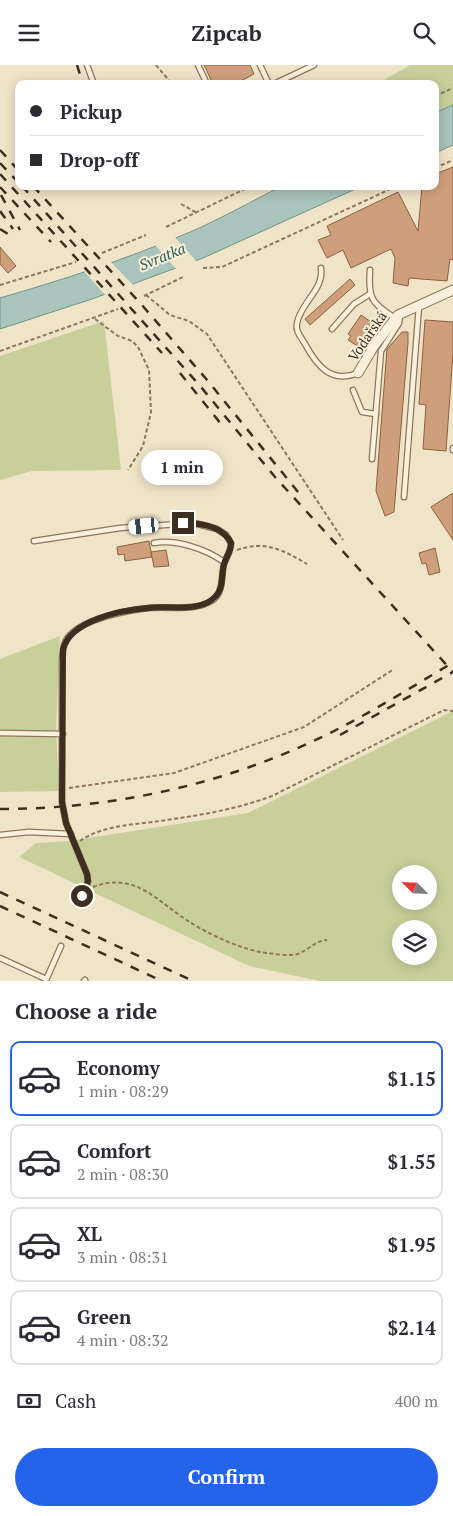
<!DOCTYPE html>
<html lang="en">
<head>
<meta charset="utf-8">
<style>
	:root { --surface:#fff; --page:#f7f7f7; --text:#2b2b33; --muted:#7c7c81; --line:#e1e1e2; --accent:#2563eb }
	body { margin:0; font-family:"PT Serif",serif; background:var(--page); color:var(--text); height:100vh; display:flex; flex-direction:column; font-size:19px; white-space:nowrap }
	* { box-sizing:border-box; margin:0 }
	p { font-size:16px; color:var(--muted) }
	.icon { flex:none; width:28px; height:28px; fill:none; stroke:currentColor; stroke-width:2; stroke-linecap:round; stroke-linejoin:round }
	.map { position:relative; height:916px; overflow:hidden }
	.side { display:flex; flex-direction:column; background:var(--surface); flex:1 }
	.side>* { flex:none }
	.hud { position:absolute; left:15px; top:15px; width:424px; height:110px; border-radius:10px; box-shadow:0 2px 12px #0003; display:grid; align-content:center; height:110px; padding:0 15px; background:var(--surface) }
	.needle { width:32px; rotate:294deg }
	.buttons { position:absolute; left:392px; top:800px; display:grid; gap:10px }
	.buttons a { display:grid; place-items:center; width:45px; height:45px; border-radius:50%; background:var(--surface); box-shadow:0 2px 12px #0003; font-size:25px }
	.end { position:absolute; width:22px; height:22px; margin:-11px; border:6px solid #3d2e20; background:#fff; box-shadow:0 0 0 2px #fff }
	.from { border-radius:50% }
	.bubble { position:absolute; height:35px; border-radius:18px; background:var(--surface); box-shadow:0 2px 12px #0003; font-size:16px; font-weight:700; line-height:35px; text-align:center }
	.car { position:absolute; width:15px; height:30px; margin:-15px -8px; border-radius:6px; box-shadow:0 0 4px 1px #0007; background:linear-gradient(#fff 24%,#345 0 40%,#fff 0 76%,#345 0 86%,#fff 0) }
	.hud b { display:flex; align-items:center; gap:18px; height:48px; font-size:19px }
	.hud b+b { border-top:1px solid var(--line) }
	.hud i { width:12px; height:12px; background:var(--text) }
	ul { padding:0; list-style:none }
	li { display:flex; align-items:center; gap:15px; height:75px; margin:0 10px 8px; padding:0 5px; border:2px solid var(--line); border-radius:10px }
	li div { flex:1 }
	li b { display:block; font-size:19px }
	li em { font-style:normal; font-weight:700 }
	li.active { border-color:var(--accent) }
	li>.icon { width:45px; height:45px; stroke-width:1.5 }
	h2 { padding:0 15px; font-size:22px; line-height:60px }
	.pay { display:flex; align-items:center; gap:12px; height:55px; padding:0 15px; font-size:19px }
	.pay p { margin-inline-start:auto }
	.action { display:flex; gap:10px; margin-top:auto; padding:10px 15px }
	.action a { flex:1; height:58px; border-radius:30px; background:var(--accent); color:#fff; font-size:20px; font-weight:700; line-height:58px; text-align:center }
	header { display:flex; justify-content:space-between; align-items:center; height:65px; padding:0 15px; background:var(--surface); font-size:22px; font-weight:700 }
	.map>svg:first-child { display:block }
	.green { fill:#c9cf9b; fill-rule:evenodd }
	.water { fill:#a9c4bc; stroke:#6f938a }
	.pier { fill:#f0e4c8 }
	.building { fill:#cf9f7d; stroke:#8d5f41 }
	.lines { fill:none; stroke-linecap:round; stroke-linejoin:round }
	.lane-casing { stroke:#8d765c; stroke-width:7 }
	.street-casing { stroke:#8d765c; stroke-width:11 }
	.path { stroke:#8d765c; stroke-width:2; stroke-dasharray:4 2.5; stroke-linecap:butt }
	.lane { stroke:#faf1dc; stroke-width:4.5 }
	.street { stroke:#faf1dc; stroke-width:9 }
	.rail { stroke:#3d2e20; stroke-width:2.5; stroke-dasharray:9 9; stroke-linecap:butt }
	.route { stroke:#3d2e20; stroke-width:6 }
	.labels { text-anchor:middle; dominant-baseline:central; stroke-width:4; stroke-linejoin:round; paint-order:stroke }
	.street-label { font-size:14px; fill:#3d2e20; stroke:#f7eed8 }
	.water-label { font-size:15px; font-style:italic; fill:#2f5d5a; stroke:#f7eed8 }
</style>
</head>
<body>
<header><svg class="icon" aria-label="menu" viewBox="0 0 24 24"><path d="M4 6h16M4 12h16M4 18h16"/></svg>Zipcab<svg class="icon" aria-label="search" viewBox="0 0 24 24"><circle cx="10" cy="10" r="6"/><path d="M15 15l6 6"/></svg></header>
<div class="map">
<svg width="453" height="916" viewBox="0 0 453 916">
	<rect width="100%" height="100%" fill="#f0e4c8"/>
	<g class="green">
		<path d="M410 0H453V40L435 48V19H377Z"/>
		<path d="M104 256 121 405 32 406 0 415V291Z"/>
		<path d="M60 571 56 664 59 726 0 727V594Z"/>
		<path d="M453 646V916H320L249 901 19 792 36 778 69 776 248 748ZM401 809H429V836H401ZM401 864H429V891H401Z"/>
	</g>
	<g class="water">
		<path d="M453 40V80L435 88V48Z"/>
		<path d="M282 121H362L203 193 92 234 0 264V233C62 215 124 195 183 170 217 156 250 137 282 121Z"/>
	</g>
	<g class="pier">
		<path d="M174 171 196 196 198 198 177 205 154 179Z"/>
		<path d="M109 195 134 221 106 231 82 204Z"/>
	</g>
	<g class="building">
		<path d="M204 0H250L254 9 235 19H213Z"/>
		<path d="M453 102V195L450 194 447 216 409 213 408 221 393 218 395 193 391 184 351 203 343 185 327 193 318 175 331 170 327 161 398 127 418 166 422 121H435V109Z"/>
		<path d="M0 182 16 201 8 208 0 199Z"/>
		<path d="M350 214 355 220 310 260 305 254Z"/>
		<path d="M361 250 374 259 359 282 348 275 351 271 348 269Z"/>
		<path d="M425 255 453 257V288L446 386 423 384 426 340 419 339Z"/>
		<path d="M402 267H408V278L394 447 385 451 376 426 387 284Z"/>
		<path d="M453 428V475L431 442Z"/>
		<path d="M149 476 152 492 125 496 124 489 118 490 117 482Z"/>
		<path d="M435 483 440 507 429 510 426 498 422 499 419 488Z"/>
		<path d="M166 485 169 501 154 502 151 487Z"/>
	</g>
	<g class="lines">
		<defs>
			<g id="lane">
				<path d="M87 0 94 19"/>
				<path d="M198 0 207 19"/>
				<path d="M260 0 269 19"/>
				<path d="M274 19 314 0"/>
				<path d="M321 203C324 225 301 237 297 258 295 266 301 272 305 279 317 301 331 319 358 308"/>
				<path d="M370 205C368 233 371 238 395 253"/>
				<path d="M332 264 354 239 370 229"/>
				<path d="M353 325 362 347 376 349"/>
				<path d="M453 385V383"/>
				<path d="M372 394 381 286 399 258 400 250"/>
				<path d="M404 432 419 241"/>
				<path d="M34 476 120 463 194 458 217 464 226 470 231 478C231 487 226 492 224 499 221 511 224 526 213 535 196 547 168 541 149 543 128 545 84 554 70 570 63 577 63 586 62 595V737L66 758 87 809 88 817 82 831"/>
				<path d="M154 478C176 474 206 484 224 497"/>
				<path d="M0 668 63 669"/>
				<path d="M0 770 29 767 71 769"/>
				<path d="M0 893 46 914"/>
				<path d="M46 915 61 881"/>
				<path d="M84 916 85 915"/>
			</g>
			<path id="street" d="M358 308 374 281 398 250 453 225"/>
		</defs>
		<use href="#lane" class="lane-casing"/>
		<use href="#street" class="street-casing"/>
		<g class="path">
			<path d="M156 0 172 19"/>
			<path d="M435 31 453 23"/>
			<path d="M435 103 453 95"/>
			<path d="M181 139 197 148"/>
			<path d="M166 162 251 121"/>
			<path d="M102 188 146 170"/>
			<path d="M203 203 222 202 397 121"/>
			<path d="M0 220 76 197"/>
			<path d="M146 230 170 250 189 256 207 269 343 475"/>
			<path d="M144 231 183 212"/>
			<path d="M95 254 118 271 132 276 138 282 149 305 151 347 143 381 128 405"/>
			<path d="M0 286 118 244"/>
			<path d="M237 485C265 475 283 485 307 499"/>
			<path d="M69 723 174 708 304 662 394 604"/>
			<path d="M80 776C104 759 137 760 166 755 202 750 237 744 272 731L444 645 453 646"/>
			<path d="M93 822C134 806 156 835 188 856 210 870 240 884 266 888 276 889 292 892 300 888 311 883 315 876 327 875"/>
		</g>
		<use href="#lane" class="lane"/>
		<use href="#street" class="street"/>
		<g class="rail">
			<path d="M77 0 83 19"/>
			<path d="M0 85 19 106"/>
			<path d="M0 98 19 118"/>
			<path d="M0 109 162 288"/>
			<path d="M22 121 201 322 275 412 453 607"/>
			<path d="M33 121 141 239 208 316 298 427"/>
			<path d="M0 122 51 177"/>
			<path d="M1 130 20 165"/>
			<path d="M0 146 13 164"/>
			<path d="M0 164 13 172"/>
			<path d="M180 308 221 359"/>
			<path d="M340 670 453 607"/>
			<path d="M0 744C114 744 228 719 330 668 372 647 412 622 452 598"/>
			<path d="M0 827 193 916"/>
			<path d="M0 841 162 916"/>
		</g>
	</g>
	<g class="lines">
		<path class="route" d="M82 831 88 816 87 809 66 758 62 737 63 584C71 555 122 545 148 543 168 540 200 548 215 532 224 524 221 510 224 499 226 492 231 487 231 478 223 461 200 458 183 458"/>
	</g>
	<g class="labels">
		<g class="street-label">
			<text transform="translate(367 271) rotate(-56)">Vodařská</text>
		</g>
		<g class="water-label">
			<text transform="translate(162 191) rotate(-22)">Svratka</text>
		</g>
	</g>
</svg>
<div class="buttons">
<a><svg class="needle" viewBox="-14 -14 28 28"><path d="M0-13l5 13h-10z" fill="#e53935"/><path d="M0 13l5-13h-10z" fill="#7c7c81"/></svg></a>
<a><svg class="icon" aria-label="layers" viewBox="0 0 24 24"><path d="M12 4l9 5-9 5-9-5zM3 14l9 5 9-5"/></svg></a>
</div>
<i class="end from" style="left:82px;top:831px"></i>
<i class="end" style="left:183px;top:458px"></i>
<div class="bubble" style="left:141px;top:385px;width:82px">1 min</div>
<i class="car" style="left:144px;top:461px;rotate:264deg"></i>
<div class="hud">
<b><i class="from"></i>Pickup</b>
<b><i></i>Drop-off</b>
</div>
</div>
<section class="side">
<h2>Choose a ride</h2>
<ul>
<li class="active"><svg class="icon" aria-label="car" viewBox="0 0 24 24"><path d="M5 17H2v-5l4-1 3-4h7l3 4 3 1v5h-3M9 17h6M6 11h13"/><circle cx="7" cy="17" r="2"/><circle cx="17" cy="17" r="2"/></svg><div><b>Economy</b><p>1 min · 08:29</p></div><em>$1.15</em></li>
<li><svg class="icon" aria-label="car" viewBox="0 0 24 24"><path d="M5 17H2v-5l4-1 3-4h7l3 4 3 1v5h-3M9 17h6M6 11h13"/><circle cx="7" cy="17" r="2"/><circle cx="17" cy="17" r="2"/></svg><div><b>Comfort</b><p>2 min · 08:30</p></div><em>$1.55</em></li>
<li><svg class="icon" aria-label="car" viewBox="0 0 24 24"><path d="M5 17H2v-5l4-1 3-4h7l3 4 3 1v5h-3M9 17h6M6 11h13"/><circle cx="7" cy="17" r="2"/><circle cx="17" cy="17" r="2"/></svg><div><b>XL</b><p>3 min · 08:31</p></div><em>$1.95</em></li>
<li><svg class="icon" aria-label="car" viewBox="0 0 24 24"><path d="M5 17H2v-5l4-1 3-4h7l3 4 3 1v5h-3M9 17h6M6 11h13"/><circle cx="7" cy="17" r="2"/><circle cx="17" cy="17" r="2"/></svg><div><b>Green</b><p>4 min · 08:32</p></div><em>$2.14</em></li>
</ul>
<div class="pay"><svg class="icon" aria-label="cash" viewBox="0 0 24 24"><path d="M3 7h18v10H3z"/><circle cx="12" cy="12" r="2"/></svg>Cash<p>400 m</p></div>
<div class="action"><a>Confirm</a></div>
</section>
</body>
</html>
